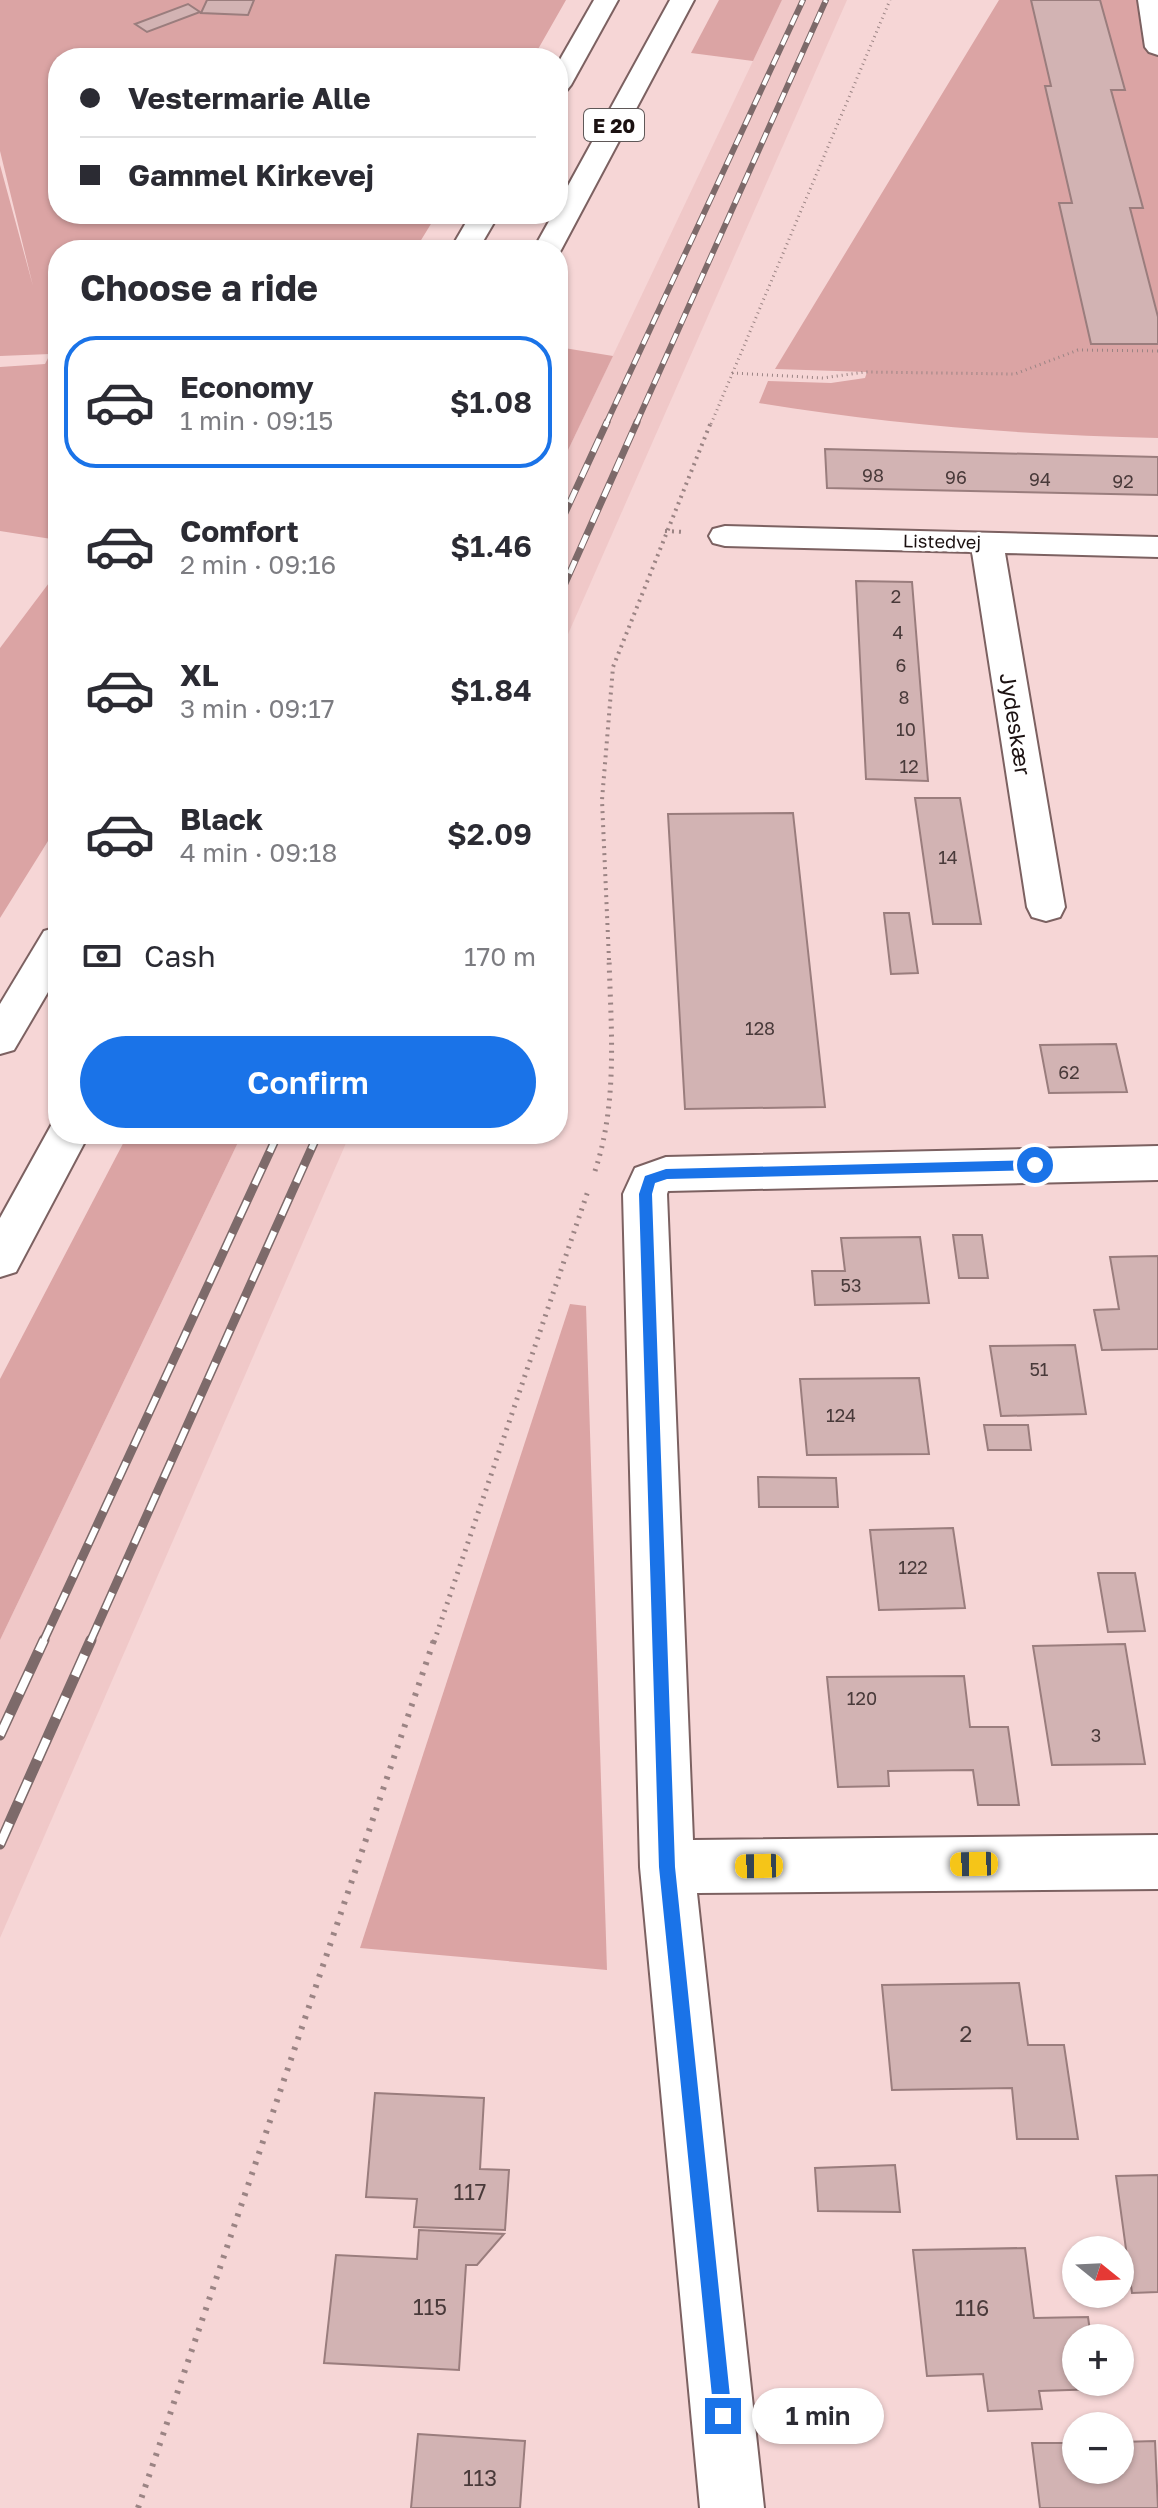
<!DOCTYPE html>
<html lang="en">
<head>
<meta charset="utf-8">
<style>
	:root { --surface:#fff; --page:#f2f2f3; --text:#2b2b33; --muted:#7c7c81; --line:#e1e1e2; --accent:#1a73e8 }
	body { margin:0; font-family:"Golos Text",sans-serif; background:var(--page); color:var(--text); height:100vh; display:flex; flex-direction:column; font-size:30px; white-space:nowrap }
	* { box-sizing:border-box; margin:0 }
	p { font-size:26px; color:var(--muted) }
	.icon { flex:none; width:44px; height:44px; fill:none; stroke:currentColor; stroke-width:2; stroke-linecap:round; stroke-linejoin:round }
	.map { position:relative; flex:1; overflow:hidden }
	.side { position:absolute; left:48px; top:240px; width:520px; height:904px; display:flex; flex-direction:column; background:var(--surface); border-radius:32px; box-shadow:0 2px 6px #0004 }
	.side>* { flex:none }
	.top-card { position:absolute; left:48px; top:48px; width:520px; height:176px; border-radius:32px; box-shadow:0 2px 6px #0004; display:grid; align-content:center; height:176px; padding:0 32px; background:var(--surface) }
	.needle { width:52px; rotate:108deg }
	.buttons { position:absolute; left:1062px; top:2236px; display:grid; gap:16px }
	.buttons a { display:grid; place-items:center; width:72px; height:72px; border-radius:50%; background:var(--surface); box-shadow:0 2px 6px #0004; font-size:40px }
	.end { position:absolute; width:36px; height:36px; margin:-18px; border:10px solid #1a73e8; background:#fff; box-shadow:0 0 0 4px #fff }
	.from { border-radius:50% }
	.bubble { position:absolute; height:56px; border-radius:28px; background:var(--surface); box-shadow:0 2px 6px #0004; font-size:26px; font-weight:600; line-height:56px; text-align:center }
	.car { position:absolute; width:24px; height:48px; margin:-24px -12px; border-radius:10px; box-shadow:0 0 6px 2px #0007; background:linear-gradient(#f5c518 24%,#345 0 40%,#f5c518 0 76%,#345 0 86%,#f5c518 0) }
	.top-card b { display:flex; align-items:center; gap:28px; height:76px; font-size:30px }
	.top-card b+b { border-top:2px solid var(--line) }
	.top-card i { width:20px; height:20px; background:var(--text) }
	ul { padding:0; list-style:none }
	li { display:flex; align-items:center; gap:24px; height:132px; margin:0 16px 12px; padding:0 16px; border:4px solid transparent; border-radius:32px }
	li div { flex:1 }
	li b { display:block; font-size:30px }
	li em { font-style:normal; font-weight:600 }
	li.active { border-color:var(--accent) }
	li>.icon { width:72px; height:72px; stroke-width:1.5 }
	h2 { padding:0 32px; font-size:36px; line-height:96px }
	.pay { display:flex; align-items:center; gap:20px; height:88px; padding:0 32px; font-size:30px }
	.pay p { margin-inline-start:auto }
	.primary-button { display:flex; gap:16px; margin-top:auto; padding:16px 32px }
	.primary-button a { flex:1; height:92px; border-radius:48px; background:var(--accent); color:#fff; font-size:32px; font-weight:600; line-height:92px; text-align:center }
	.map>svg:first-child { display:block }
	.built { fill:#f0c8c8 }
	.green { fill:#dba4a4 }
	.building { fill:#d2b3b3; stroke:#9a7d7d; stroke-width:2 }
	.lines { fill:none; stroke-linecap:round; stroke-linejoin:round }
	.minor-casing { stroke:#7c6161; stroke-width:4 }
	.motorway-casing { stroke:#7c6161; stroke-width:4 }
	.path-far3 { stroke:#9b8484; stroke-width:3; stroke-dasharray:1 4; stroke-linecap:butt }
	.path-far2 { stroke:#9b8484; stroke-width:4; stroke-dasharray:2 5; stroke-linecap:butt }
	.path-far1 { stroke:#9b8484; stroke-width:5; stroke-dasharray:2 6; stroke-linecap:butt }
	.path { stroke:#9b8484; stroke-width:6; stroke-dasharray:3 8; stroke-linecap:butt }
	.minor { fill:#fff; fill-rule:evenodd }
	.motorway { fill:#fff; fill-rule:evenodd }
	.rail-far3-casing { stroke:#7d6a6a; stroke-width:6 }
	.rail-far2-casing { stroke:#7d6a6a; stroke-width:7 }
	.rail-far1-casing { stroke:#7d6a6a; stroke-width:9 }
	.rail-casing { stroke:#7d6a6a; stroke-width:11 }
	.rail-far3 { stroke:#fff; stroke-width:4; stroke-dasharray:11; stroke-linecap:butt }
	.rail-far2 { stroke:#fff; stroke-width:5; stroke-dasharray:14; stroke-linecap:butt }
	.rail-far1 { stroke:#fff; stroke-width:6; stroke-dasharray:18; stroke-linecap:butt }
	.rail { stroke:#fff; stroke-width:8; stroke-dasharray:23; stroke-linecap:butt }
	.route { fill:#1a73e8 }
	.labels { text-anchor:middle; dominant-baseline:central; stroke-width:7; stroke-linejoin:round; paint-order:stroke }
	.number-label { font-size:18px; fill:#493a3a }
	.far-street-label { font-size:18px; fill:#1b1111; stroke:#fff }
	.shield { fill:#fff; stroke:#5f5858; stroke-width:2 }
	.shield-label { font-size:20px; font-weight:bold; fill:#1b1111 }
	.street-label { font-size:22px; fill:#1b1111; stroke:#fff }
	.near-number-label { font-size:22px; fill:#493a3a }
</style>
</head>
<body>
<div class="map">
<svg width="1158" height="2508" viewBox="0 0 1158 2508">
	<rect width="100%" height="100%" fill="#f6d6d6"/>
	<g class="built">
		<path d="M782 0H847L558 657V471Z"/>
		<path d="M242 1134H350L0 1938V1640Z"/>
	</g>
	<g class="green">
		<path d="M0 0H566L533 58H58V214H437L415 250H58V540L0 531V367L45 364 50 354 0 356V165L33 286 0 151Z"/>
		<path d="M719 0H782L753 61 691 53Z"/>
		<path d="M999 0H1158V438C1024 435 892 425 759 403L768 381 831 383 865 378 867 372 775 369Z"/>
		<path d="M558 347 613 356 558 471Z"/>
		<path d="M58 571V825L0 918V648Z"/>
		<path d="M128 1134H242L0 1640V1379Z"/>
		<path d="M570 1304 586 1306 607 1970 360 1948Z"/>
	</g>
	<g class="building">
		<path d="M207 0H254L248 15 201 13Z"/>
		<path d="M1031 0H1100L1125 90H1111L1143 208H1130L1158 317V344H1091L1059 203H1072L1045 86H1051Z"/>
		<path d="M188 4 200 12 147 32 135 24Z"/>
		<path d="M825 449 1158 457V495L827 488Z"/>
		<path d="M856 581 912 582 928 781 866 779Z"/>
		<path d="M915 798H960L981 924H933Z"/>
		<path d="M793 813 825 1107 685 1109 668 814Z"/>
		<path d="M884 913H909L918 973 891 974Z"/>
		<path d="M1116 1044 1127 1092 1049 1093 1040 1045Z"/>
		<path d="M953 1235H982L988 1278H959Z"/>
		<path d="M920 1237 929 1303 815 1305 812 1271H845L841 1238Z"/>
		<path d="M1158 1256V1349L1102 1350 1094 1310 1119 1309 1110 1257Z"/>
		<path d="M1075 1345 1086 1414 1001 1416 990 1346Z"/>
		<path d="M919 1378 929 1454 807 1455 800 1379Z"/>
		<path d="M984 1425H1028L1031 1450H988Z"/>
		<path d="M758 1477 836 1478 838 1507H759Z"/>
		<path d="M953 1528 965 1608 879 1610 870 1530Z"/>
		<path d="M1098 1573H1135L1145 1631 1108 1632Z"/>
		<path d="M1125 1644 1145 1764 1052 1765 1033 1646Z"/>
		<path d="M964 1676 970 1727H1008L1019 1805H978L973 1770 888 1771 889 1786 838 1787 827 1677Z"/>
		<path d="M1019 1983 1028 2045H1064L1078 2139H1017L1012 2088 892 2090 882 1985Z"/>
		<path d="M375 2093 484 2098 480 2169 509 2170 505 2230 414 2227 417 2199 366 2197Z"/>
		<path d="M895 2165 900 2212 818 2211 815 2168Z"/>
		<path d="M1158 2175V2292L1132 2293 1116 2176Z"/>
		<path d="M419 2230 504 2234 477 2265H466L459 2370 324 2363 336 2255 417 2259Z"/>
		<path d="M1025 2248 1034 2318 1088 2317 1091 2338H1076V2382H1098L1099 2389 1039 2391 1042 2409 988 2411 983 2374 927 2376 913 2250Z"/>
		<path d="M418 2434 525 2441 520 2508H411Z"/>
		<path d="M1155 2441 1158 2508H1040L1032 2443H1076V2470H1120V2442Z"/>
	</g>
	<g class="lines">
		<defs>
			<g id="minor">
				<path d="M1138 0H1158V55L1149 52 1145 47Z"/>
				<path d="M725 526 1158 537V557L1005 553 1065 907 1060 917 1046 921 1032 917 1027 907 972 552 725 546 713 543 709 536 713 529Z"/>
				<path d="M1158 1146V1180L668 1191 667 1194 693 1840 1158 1835V1889L697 1893 764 2508H700L640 1867 623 1194 635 1168 666 1157Z"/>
			</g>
			<g id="motorway">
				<path d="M594 0H618L571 85 567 90 558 93V63Z"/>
				<path d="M670 0H694L561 250 558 255V250H533L553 214H558V204Z"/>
				<path d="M471 214H499L478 250H450Z"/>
				<path d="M58 927V975L14 1050 0 1054V1004L44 931Z"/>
				<path d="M58 1121V1134H89L16 1272 0 1277V1218L53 1122Z"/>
			</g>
		</defs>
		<use href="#minor" class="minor-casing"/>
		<use href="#motorway" class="motorway-casing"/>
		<g class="path-far3">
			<path d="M732 373 823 378 865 372 1015 374 1078 350 1158 351"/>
			<path d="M711 424 890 0"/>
		</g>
		<g class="path-far2">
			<path d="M665 531 684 532"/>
			<path d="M609 960 602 800 613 667 711 422"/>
		</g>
		<g class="path-far1">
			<path d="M595 1171C618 1102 611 1030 609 958"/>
			<path d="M434 1642 589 1188"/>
		</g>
		<path class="path" d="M138 2508 434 1640"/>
		<use href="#minor" class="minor"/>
		<use href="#motorway" class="motorway"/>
		<defs>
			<g id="rail-far3">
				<path d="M606 424 803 0"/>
				<path d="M636 424 826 0"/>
			</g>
			<g id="rail-far2">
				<path d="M558 528 607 422"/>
				<path d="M558 599 637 422"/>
			</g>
			<g id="rail-far1">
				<path d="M43 1642 278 1134"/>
				<path d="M90 1642 318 1134"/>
			</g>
			<g id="rail">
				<path d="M0 1735 44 1640"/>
				<path d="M0 1844 91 1640"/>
			</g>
		</defs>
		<use href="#rail-far3" class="rail-far3-casing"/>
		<use href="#rail-far2" class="rail-far2-casing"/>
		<use href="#rail-far1" class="rail-far1-casing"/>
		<use href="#rail" class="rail-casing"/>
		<use href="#rail-far3" class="rail-far3"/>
		<use href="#rail-far2" class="rail-far2"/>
		<use href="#rail-far1" class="rail-far1"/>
		<use href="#rail" class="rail"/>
	</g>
	<path class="route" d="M1035 1160 1041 1165 1035 1170 667 1179 655 1183 652 1194 675 1867 732 2416 729 2423 723 2426 716 2423 714 2416 659 1867 639 1194 645 1176 666 1169Z"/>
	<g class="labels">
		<g class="number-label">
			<text x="873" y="475">98</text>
			<text x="956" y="477">96</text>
			<text x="1040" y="479">94</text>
			<text x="1123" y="481">92</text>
			<text x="896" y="596">2</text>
			<text x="898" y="632">4</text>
			<text x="901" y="665">6</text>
			<text x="904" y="697">8</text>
			<text x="906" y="729">10</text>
			<text x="909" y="766">12</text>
			<text x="948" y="857">14</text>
			<text x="760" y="1028">128</text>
			<text x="1069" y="1072">62</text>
			<text x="851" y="1285">53</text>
			<text x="1039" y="1369">51</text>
			<text x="841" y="1415">124</text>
			<text x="913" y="1567">122</text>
			<text x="862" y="1698">120</text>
			<text x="1096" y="1735">3</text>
		</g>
		<g class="far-street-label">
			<text transform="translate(942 541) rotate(1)">Listedvej</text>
		</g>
		<rect class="shield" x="584" y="109" width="60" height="32" rx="6"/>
		<g class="shield-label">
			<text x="614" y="125">E 20</text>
		</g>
		<g class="street-label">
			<text transform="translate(1016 724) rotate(81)">Jydeskær</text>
		</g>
		<g class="near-number-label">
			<text x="966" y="2033">2</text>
			<text x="470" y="2191">117</text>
			<text x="430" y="2306">115</text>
			<text x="972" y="2307">116</text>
			<text x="480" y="2477">113</text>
		</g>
	</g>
</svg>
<div class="buttons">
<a><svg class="needle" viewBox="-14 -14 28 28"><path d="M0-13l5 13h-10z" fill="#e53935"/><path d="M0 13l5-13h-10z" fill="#7c7c81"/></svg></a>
<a>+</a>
<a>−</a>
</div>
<i class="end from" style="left:1035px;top:1165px"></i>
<i class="end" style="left:723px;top:2416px"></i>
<div class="bubble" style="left:752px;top:2388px;width:132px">1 min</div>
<i class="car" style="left:974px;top:1864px;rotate:269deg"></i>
<i class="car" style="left:759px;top:1866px;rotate:269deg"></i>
<div class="top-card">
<b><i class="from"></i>Vestermarie Alle</b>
<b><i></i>Gammel Kirkevej</b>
</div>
<section class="side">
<h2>Choose a ride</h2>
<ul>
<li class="active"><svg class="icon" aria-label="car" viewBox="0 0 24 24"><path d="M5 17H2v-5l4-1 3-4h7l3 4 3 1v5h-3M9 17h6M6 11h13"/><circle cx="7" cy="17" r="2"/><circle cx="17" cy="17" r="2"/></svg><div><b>Economy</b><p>1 min · 09:15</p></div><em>$1.08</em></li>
<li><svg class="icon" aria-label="car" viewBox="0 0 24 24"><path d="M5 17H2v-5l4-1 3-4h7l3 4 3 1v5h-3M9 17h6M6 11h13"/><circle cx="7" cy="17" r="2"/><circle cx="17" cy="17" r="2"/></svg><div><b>Comfort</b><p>2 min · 09:16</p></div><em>$1.46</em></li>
<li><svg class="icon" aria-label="car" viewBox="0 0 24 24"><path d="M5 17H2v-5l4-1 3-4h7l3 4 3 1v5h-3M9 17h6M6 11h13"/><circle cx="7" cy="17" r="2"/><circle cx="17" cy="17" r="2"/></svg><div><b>XL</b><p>3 min · 09:17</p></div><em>$1.84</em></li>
<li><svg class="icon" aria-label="car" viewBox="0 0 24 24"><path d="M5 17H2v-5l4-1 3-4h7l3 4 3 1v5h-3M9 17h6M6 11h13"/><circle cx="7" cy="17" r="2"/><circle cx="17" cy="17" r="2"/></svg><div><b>Black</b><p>4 min · 09:18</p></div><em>$2.09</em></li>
</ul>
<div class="pay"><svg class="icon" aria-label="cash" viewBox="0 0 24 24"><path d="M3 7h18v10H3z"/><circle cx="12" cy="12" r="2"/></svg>Cash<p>170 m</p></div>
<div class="primary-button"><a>Confirm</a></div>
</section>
</div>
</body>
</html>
